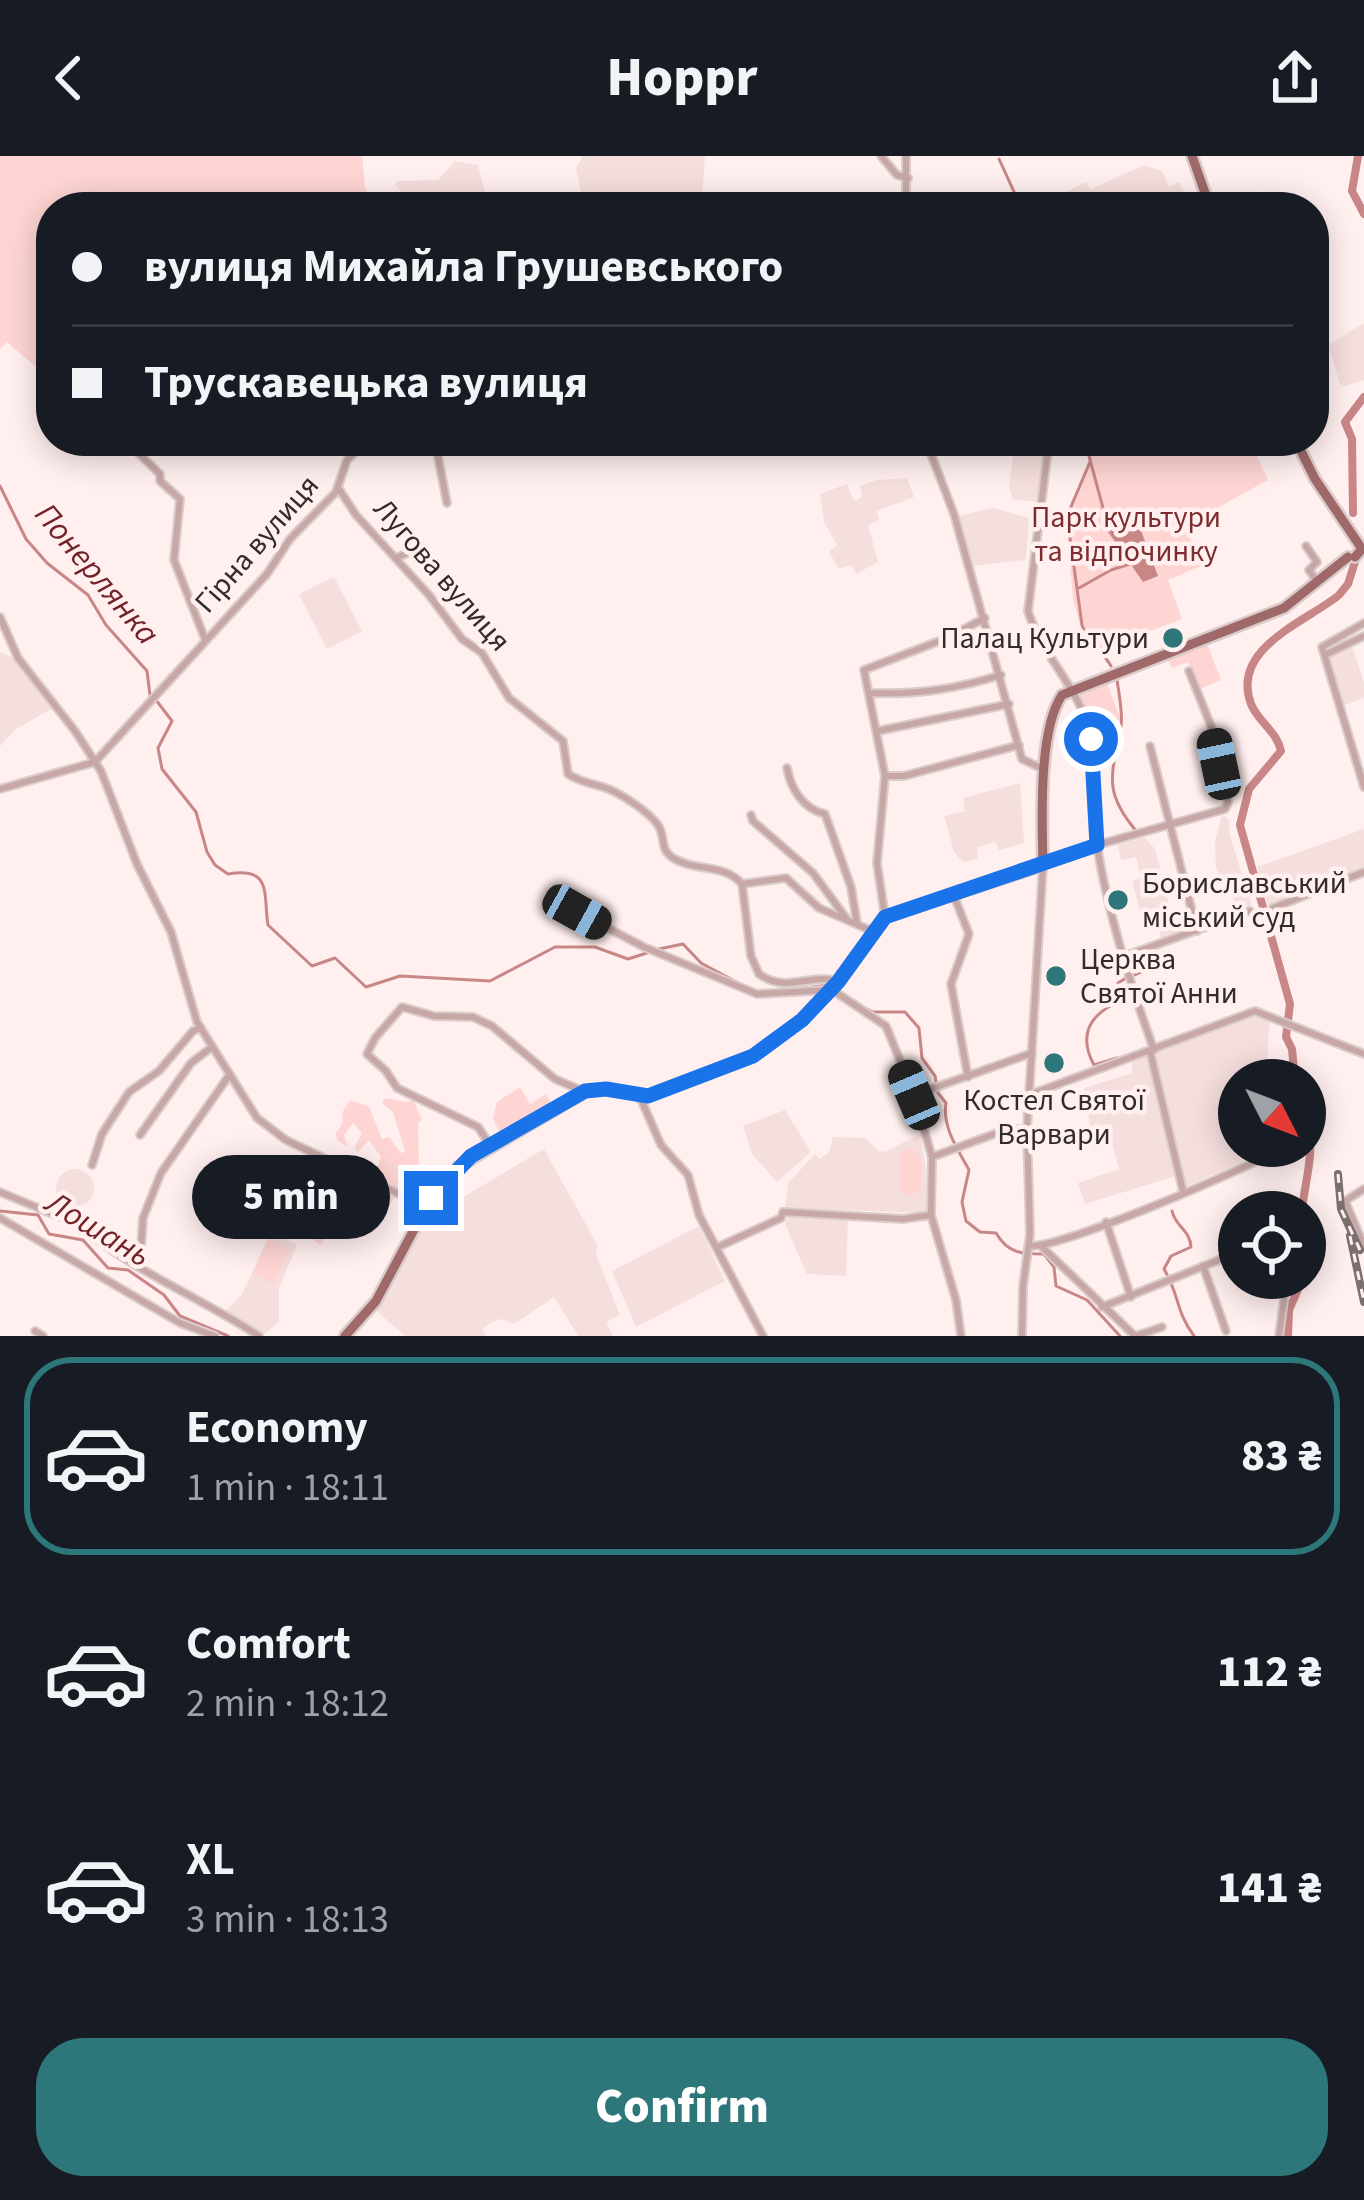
<!DOCTYPE html>
<html lang="en">
<head>
<meta charset="utf-8">
<style>
	:root { --surface:#171b24; --page:#20242c; --text:#f1f3f6; --muted:#9ea1a6; --line:#363941; --accent:#2d777b }
	body { margin:0; font-family:"Source Sans 3",sans-serif; background:var(--page); color:var(--text); height:100vh; display:flex; flex-direction:column; font-size:45px; white-space:nowrap }
	* { box-sizing:border-box; margin:0 }
	p { font-size:39px; color:var(--muted) }
	.icon { flex:none; width:66px; height:66px; fill:none; stroke:currentColor; stroke-width:2; stroke-linecap:round; stroke-linejoin:round }
	.map { position:relative; height:1180px; overflow:hidden }
	.sheet { display:flex; flex-direction:column; background:var(--surface); flex:1 }
	.sheet>* { flex:none }
	.guide { position:absolute; left:36px; top:36px; width:1293px; height:264px; border-radius:48px; box-shadow:0 6px 30px #0003; display:grid; align-content:center; height:264px; padding:0 36px; background:var(--surface) }
	.needle { width:78px; rotate:132deg }
	.controls { position:absolute; left:1218px; top:903px; display:grid; gap:24px }
	.controls a { display:grid; place-items:center; width:108px; height:108px; border-radius:50%; background:var(--surface); box-shadow:0 6px 30px #0003; font-size:60px }
	.end { position:absolute; width:54px; height:54px; margin:-27px; border:15px solid #1a73e8; background:#fff; box-shadow:0 0 0 6px #fff }
	.from { border-radius:50% }
	.bubble { position:absolute; height:84px; border-radius:42px; background:var(--surface); box-shadow:0 6px 30px #0003; font-size:39px; font-weight:800; line-height:84px; text-align:center }
	.car { position:absolute; width:36px; height:72px; margin:-36px -18px; border-radius:15px; box-shadow:0 0 9px 3px #0007; background:linear-gradient(#222 24%,#8ab4d8 0 40%,#222 0 76%,#8ab4d8 0 86%,#222 0) }
	.guide b { display:flex; align-items:center; gap:42px; height:114px; font-size:45px }
	.guide b+b { border-top:3px solid var(--line) }
	.guide i { width:30px; height:30px; background:var(--text) }
	ul { padding:21px 0 0; list-style:none }
	li { display:flex; align-items:center; gap:36px; height:198px; margin:0 24px 18px; padding:0 12px; border:6px solid transparent; border-radius:48px }
	li div { flex:1 }
	li b { display:block; font-size:45px }
	li em { font-style:normal; font-weight:800 }
	li.on { border-color:var(--accent) }
	li>.icon { width:108px; height:108px; stroke-width:1.5 }
	.action { display:flex; gap:24px; margin-top:auto; padding:24px 36px }
	.action a { flex:1; height:138px; border-radius:48px; background:var(--accent); color:#fff; font-size:48px; font-weight:800; line-height:138px; text-align:center }
	header { display:flex; justify-content:space-between; align-items:center; height:156px; padding:0 36px; background:var(--surface); font-size:54px; font-weight:800 }
	.map>svg:first-child { display:block }
	.built { fill:#f5dfde }
	.green { fill:#fed5d3 }
	.water { fill:#c88786 }
	.lines { fill:none; stroke-linecap:round; stroke-linejoin:round }
	.stream { stroke:#c88786; stroke-width:3 }
	.river { stroke:#c88786; stroke-width:8 }
	.minor-casing { stroke:#dacccb; stroke-width:10 }
	.major-casing { stroke:#dacccb; stroke-width:14 }
	.minor { stroke:#c7a8a7; stroke-width:6 }
	.major { stroke:#9e6968; stroke-width:9 }
	.rail-casing { stroke:#7a706f; stroke-width:8 }
	.rail { stroke:#ffefee; stroke-width:3; stroke-dasharray:9; stroke-linecap:butt }
	.route { stroke:#1a73e8; stroke-width:15 }
	.poi-dot { fill:#2d777b; stroke:#ffefee; stroke-width:4.5 }
	.labels { text-anchor:middle; dominant-baseline:central; stroke-width:9; stroke-linejoin:round; paint-order:stroke }
	.park-label { font-size:30px; fill:#7c2d30; stroke:#ffefee }
	.street-label { font-size:30px; fill:#322b2b; stroke:#ffefee }
	.poi-label { font-size:30px; fill:#322b2b; stroke:#ffefee; text-anchor:start }
	.water-label { font-size:33px; font-style:italic; fill:#722328; stroke:#ffefee }
</style>
</head>
<body>
<header><svg class="icon" aria-label="back" viewBox="0 0 24 24"><path d="M15 5l-7 7 7 7"/></svg>Hoppr<svg class="icon" aria-label="share" viewBox="0 0 24 24"><path d="M12 15V3M7 8l5-5 5 5M5 13v7h14v-7"/></svg></header>
<div class="map">
<svg width="1364" height="1180" viewBox="0 0 1364 1180">
	<rect width="100%" height="100%" fill="#ffefee"/>
	<g class="built">
		<path d="M583 0H705L702 45 680 43 679 51H645L644 44 617 51H584L576 12Z"/>
		<path d="M455 5 478 9 489 51H411L412 47 395 29 398 25 438 24Z"/>
		<path d="M1144 9 1162 15 1169 31 1179 26 1191 51H1051L1057 40 1086 26 1091 33Z"/>
		<path d="M1364 167V224L1345 230 1340 228 1328 189Z"/>
		<path d="M1015 285H1045L1037 346 1013 343 1009 331Z"/>
		<path d="M907 322 914 341 877 355 879 364 868 369 878 406 856 418 851 409 839 413 829 396 837 389 824 366 820 338 847 328 854 345 862 341 860 330 877 324Z"/>
		<path d="M994 352 1029 362 1026 404 971 410 957 360Z"/>
		<path d="M334 421 362 475 327 493 299 438Z"/>
		<path d="M1352 490 1364 527V542L1342 550 1328 501Z"/>
		<path d="M0 496 18 504 53 552 16 573 0 590Z"/>
		<path d="M1020 627 1024 687 999 694 995 686 977 691 978 703 963 706 954 696 944 660 965 655 963 642Z"/>
		<path d="M1222 658 1229 664 1230 680 1252 751 1241 756 1216 712 1215 686Z"/>
		<path d="M1364 673V713L1268 751 1257 711Z"/>
		<path d="M1144 681 1155 693 1177 779 1161 784 1157 761 1143 765 1132 725 1141 722 1136 701 1121 704 1118 689Z"/>
		<path d="M1250 859H1270L1267 908 1274 924H1239V990H1278L1185 1031 1153 897Z"/>
		<path d="M1148 899 1176 1020 1085 1048 1078 1027 1119 1013 1112 989 1094 994 1084 932 1132 917V905Z"/>
		<path d="M785 954 811 996 777 1026 752 998 743 970Z"/>
		<path d="M920 978 926 1013V1057L785 1052 788 1027 815 998 820 1003 829 996 833 981 866 982 878 995 885 996Z"/>
		<path d="M544 993 598 1090 596 1098 620 1159 606 1166 613 1180H578L554 1141 514 1168 501 1163 492 1166 482 1173 486 1180H405L374 1153 401 1113 436 1039 453 1047Z"/>
		<circle cx="75" cy="1032" r="19"/>
		<path d="M788 1060 848 1063 846 1120 807 1118 785 1068Z"/>
		<path d="M699 1070 725 1125 636 1171 612 1115Z"/>
		<path d="M275 1076 297 1089 279 1133V1166L262 1180 226 1155 242 1138 270 1078Z"/>
	</g>
	<g class="green">
		<path d="M0 0H362L365 32 371 42 367 51H51V202L35 210 7 186 0 193Z"/>
		<path d="M1083 285H1250L1268 324 1184 370 1203 409 1168 424 1182 463 1100 494 1084 483 1073 443 1066 361 1089 303Z"/>
		<path d="M1207 488 1221 524 1200 533 1188 506 1172 512 1168 504Z"/>
		<path d="M1107 527 1121 564 1091 575 1077 538Z"/>
		<path d="M520 931 530 948 546 938 552 949 501 979 493 963 497 946Z"/>
		<path d="M385 942 405 946 413 944 422 964 418 967 419 1013 405 1027 411 1040 377 1025 375 1018 381 1001 369 984 357 997 355 990 362 977 353 967 344 979 347 991 337 984 336 977 343 967 342 957 350 944 369 951 382 983 389 981 401 997 405 996 393 956 382 947Z"/>
		<path d="M913 993 921 1001V1032L910 1041 899 1032V1001L904 994Z"/>
		<path d="M335 1011 359 1023 365 1041 377 1032 394 1042 387 1053 374 1047 340 1065 320 1089 303 1076 317 1058 316 1040Z"/>
		<path d="M268 1084 290 1094 274 1128 252 1118Z"/>
	</g>
	<path class="water" d="M1133 353 1158 420 1143 426 1104 370Z"/>
	<g class="lines">
		<g class="stream">
			<path d="M999 3 1021 51"/>
			<path d="M1085 285 1103 352"/>
			<path d="M1090 306 1067 360 1082 469C1088 487 1102 494 1111 510"/>
			<path d="M0 330 26 383 47 407 88 439 106 469 147 515 150 539"/>
			<path d="M1079 432 1111 414 1130 408"/>
			<path d="M1117 524C1119 537 1123 558 1121 570 1112 619 1102 635 1137 676"/>
			<path d="M156 544 172 565 158 592 162 613 196 656 207 696 215 709 228 718C273 710 263 739 268 769L312 810 335 802 366 831 400 820 490 825 555 791H595L628 803 650 796"/>
			<path d="M659 793 683 788 701 807 742 829"/>
			<path d="M1134 819 1148 813 1144 798"/>
			<path d="M804 832 830 829 855 846"/>
			<path d="M863 851 873 856H905L919 872 922 902 935 920 938 937 946 947C942 971 958 994 969 1014L962 1046 966 1065 980 1076 996 1077C1008 1098 1023 1098 1044 1098L1054 1111 1056 1130 1087 1144 1120 1180"/>
			<path d="M1117 902 1094 909C1080 883 1086 862 1114 848L1118 827 1126 822"/>
			<path d="M0 1055 38 1059 49 1078 83 1084 108 1112 128 1114 164 1139 180 1160 228 1180"/>
			<path d="M1172 1055C1175 1070 1190 1074 1191 1091L1171 1100 1164 1113C1180 1140 1175 1154 1194 1180"/>
		</g>
		<g class="river">
			<path d="M1358 0 1352 35 1364 58"/>
			<path d="M1353 357 1352 283 1345 266 1364 241"/>
			<path d="M1295 924 1292 893 1286 881 1290 848 1240 669 1249 633 1281 595C1277 575 1258 566 1251 548 1230 492 1306 466 1339 439L1348 428 1355 406"/>
			<path d="M1302 1056C1303 1031 1318 989 1305 971"/>
			<path d="M1288 1180 1289 1154 1303 1122"/>
		</g>
		<defs>
			<g id="minor">
				<path d="M881 0 897 19 908 22"/>
				<path d="M906 44V0"/>
				<path d="M762 51 813 42 906 44"/>
				<path d="M105 285 130 289 160 318V325L180 343 174 404 205 483"/>
				<path d="M435 285 447 347"/>
				<path d="M926 285 954 358 1022 603 1043 613"/>
				<path d="M1049 285 1028 455C1041 497 1074 527 1088 569 1100 607 1092 650 1097 689 1107 753 1132 833 1154 894"/>
				<path d="M339 333 356 359 429 439 462 483 482 497 509 542 563 585 568 618C580 626 590 627 603 631 619 636 648 655 658 669 666 681 659 693 673 702 695 716 724 707 742 728L751 800 759 818C787 838 808 817 836 825"/>
				<path d="M1306 390 1317 406 1309 414 1317 425"/>
				<path d="M398 401 422 391"/>
				<path d="M0 461 18 502 75 575 101 615 137 708 171 776 197 866 257 962 286 984 424 1050"/>
				<path d="M1364 467 1322 491 1364 631"/>
				<path d="M1325 499 1364 480"/>
				<path d="M869 537C916 539 956 533 1001 519"/>
				<path d="M878 575 1009 548"/>
				<path d="M1150 590 1197 775"/>
				<path d="M787 612C791 633 803 653 825 658L851 731 857 767"/>
				<path d="M885 620H904L1019 589"/>
				<path d="M0 633 95 606 267 418 290 383 336 336 347 304 367 285"/>
				<path d="M751 659 753 665 813 717 846 762"/>
				<path d="M742 728 786 722 819 752 872 775"/>
				<path d="M954 740 969 778 951 828 968 921"/>
				<path d="M1273 752 1364 716"/>
				<path d="M577 756 644 791 757 838 827 834"/>
				<path d="M885 761 877 707 885 620 864 514 947 482 985 462"/>
				<path d="M1125 800 1250 755"/>
				<path d="M831 833 886 870 914 939 932 1001 931 1059 956 1144 961 1180"/>
				<path d="M1150 895 1183 1035"/>
				<path d="M914 939 1032 897"/>
				<path d="M1029 939 1255 855 1364 898"/>
				<path d="M640 941 661 989 688 1019 699 1059 763 1180"/>
				<path d="M140 979 191 907 212 891"/>
				<path d="M490 989 478 971 397 932 386 915 367 898 375 882 402 851 434 860 473 861 492 870 555 923 585 936"/>
				<path d="M932 1001 1005 974 1027 973"/>
				<path d="M92 1009 102 978 129 936 159 915 193 875 201 872"/>
				<path d="M1364 1033 1345 1045 1364 1090"/>
				<path d="M0 1036 60 1061 69 1060C124 1112 197 1139 259 1180"/>
				<path d="M0 1062 180 1167 215 1180"/>
				<path d="M1106 1066 1131 1141"/>
				<path d="M1030 1090C1064 1091 1250 1012 1285 990"/>
				<path d="M718 1091 781 1062 783 1056 903 1063 931 1059"/>
				<path d="M1042 1091 1135 1180"/>
				<path d="M140 1110 143 1062 161 1017 230 918"/>
				<path d="M1203 1110 1226 1175"/>
				<path d="M1102 1151 1239 1096"/>
				<path d="M35 1175 43 1180"/>
				<path d="M1022 1180 1023 1131 1030 1078 1027 973 1043 709 1097 689 1225 653 1228 646 1211 570 1189 515"/>
				<path d="M1136 1180 1162 1171"/>
				<path d="M1279 1180 1287 1122"/>
			</g>
			<g id="major">
				<path d="M1192 0 1210 51"/>
				<path d="M1296 285 1315 323 1362 393 1355 401"/>
				<path d="M345 1180 376 1145 426 1051 458 1011 585 936 606 933 648 940 753 900 802 864 837 826 885 761 1043 709C1042 666 1038 575 1062 539L1284 452 1348 401"/>
			</g>
		</defs>
		<use href="#minor" class="minor-casing"/>
		<use href="#major" class="major-casing"/>
		<use href="#minor" class="minor"/>
		<use href="#major" class="major"/>
		<defs>
			<g id="rail">
				<path d="M1338 1018 1341 1053 1360 1094"/>
				<path d="M1350 1080 1364 1146"/>
			</g>
		</defs>
		<use href="#rail" class="rail-casing"/>
		<use href="#rail" class="rail"/>
	</g>
	<g class="lines">
		<path class="route" d="M431 1042 471 1000 585 935 606 933 648 940 753 900 802 864 838 826 885 761 1097 689 1091 583"/>
	</g>
	<g class="poi-dot">
		<circle cx="1173" cy="482" r="12"/>
		<circle cx="1118" cy="744" r="12"/>
		<circle cx="1056" cy="820" r="12"/>
		<circle cx="1054" cy="907" r="12"/>
	</g>
	<g class="labels">
		<g class="park-label">
			<text x="1126" y="361">Парк культури<tspan x="1126" dy="34">та відпочинку</tspan></text>
		</g>
		<g class="street-label">
			<text transform="translate(257 388) rotate(-49)">Гірна вулиця</text>
			<text transform="translate(442 419) rotate(49)">Лугова вулиця</text>
		</g>
		<g class="poi-label">
			<text x="1149" y="482" text-anchor="end">Палац Культури</text>
			<text x="1142" y="727">Бориславський<tspan x="1142" dy="34">міський суд</tspan></text>
			<text x="1080" y="803">Церква<tspan x="1080" dy="34">Святої Анни</tspan></text>
			<text x="1054" y="944" text-anchor="middle">Костел Святої<tspan x="1054" dy="34">Варвари</tspan></text>
		</g>
		<g class="water-label">
			<text transform="translate(97 418) rotate(50)">Понерлянка</text>
			<text transform="translate(98 1073) rotate(31)">Лошань</text>
		</g>
	</g>
</svg>
<div class="controls">
<a><svg class="needle" viewBox="-14 -14 28 28"><path d="M0-13l5 13h-10z" fill="#e53935"/><path d="M0 13l5-13h-10z" fill="#9ea1a6"/></svg></a>
<a><svg class="icon" aria-label="locate" viewBox="0 0 24 24"><circle cx="12" cy="12" r="6"/><path d="M12 2v4M12 18v4M2 12h4M18 12h4"/></svg></a>
</div>
<i class="end from" style="left:1091px;top:583px"></i>
<i class="end" style="left:431px;top:1042px"></i>
<div class="bubble" style="left:192px;top:999px;width:198px">5 min</div>
<i class="car" style="left:1219px;top:608px;rotate:348deg"></i>
<i class="car" style="left:577px;top:756px;rotate:119deg"></i>
<i class="car" style="left:914px;top:939px;rotate:337deg"></i>
<div class="guide">
<b><i class="from"></i>вулиця Михайла Грушевського</b>
<b><i></i>Трускавецька вулиця</b>
</div>
</div>
<section class="sheet">
<ul>
<li class="on"><svg class="icon" aria-label="car" viewBox="0 0 24 24"><path d="M5 17H2v-5l4-1 3-4h7l3 4 3 1v5h-3M9 17h6M6 11h13"/><circle cx="7" cy="17" r="2"/><circle cx="17" cy="17" r="2"/></svg><div><b>Economy</b><p>1 min · 18:11</p></div><em>83 ₴</em></li>
<li><svg class="icon" aria-label="car" viewBox="0 0 24 24"><path d="M5 17H2v-5l4-1 3-4h7l3 4 3 1v5h-3M9 17h6M6 11h13"/><circle cx="7" cy="17" r="2"/><circle cx="17" cy="17" r="2"/></svg><div><b>Comfort</b><p>2 min · 18:12</p></div><em>112 ₴</em></li>
<li><svg class="icon" aria-label="car" viewBox="0 0 24 24"><path d="M5 17H2v-5l4-1 3-4h7l3 4 3 1v5h-3M9 17h6M6 11h13"/><circle cx="7" cy="17" r="2"/><circle cx="17" cy="17" r="2"/></svg><div><b>XL</b><p>3 min · 18:13</p></div><em>141 ₴</em></li>
</ul>
<div class="action"><a>Confirm</a></div>
</section>
</body>
</html>
